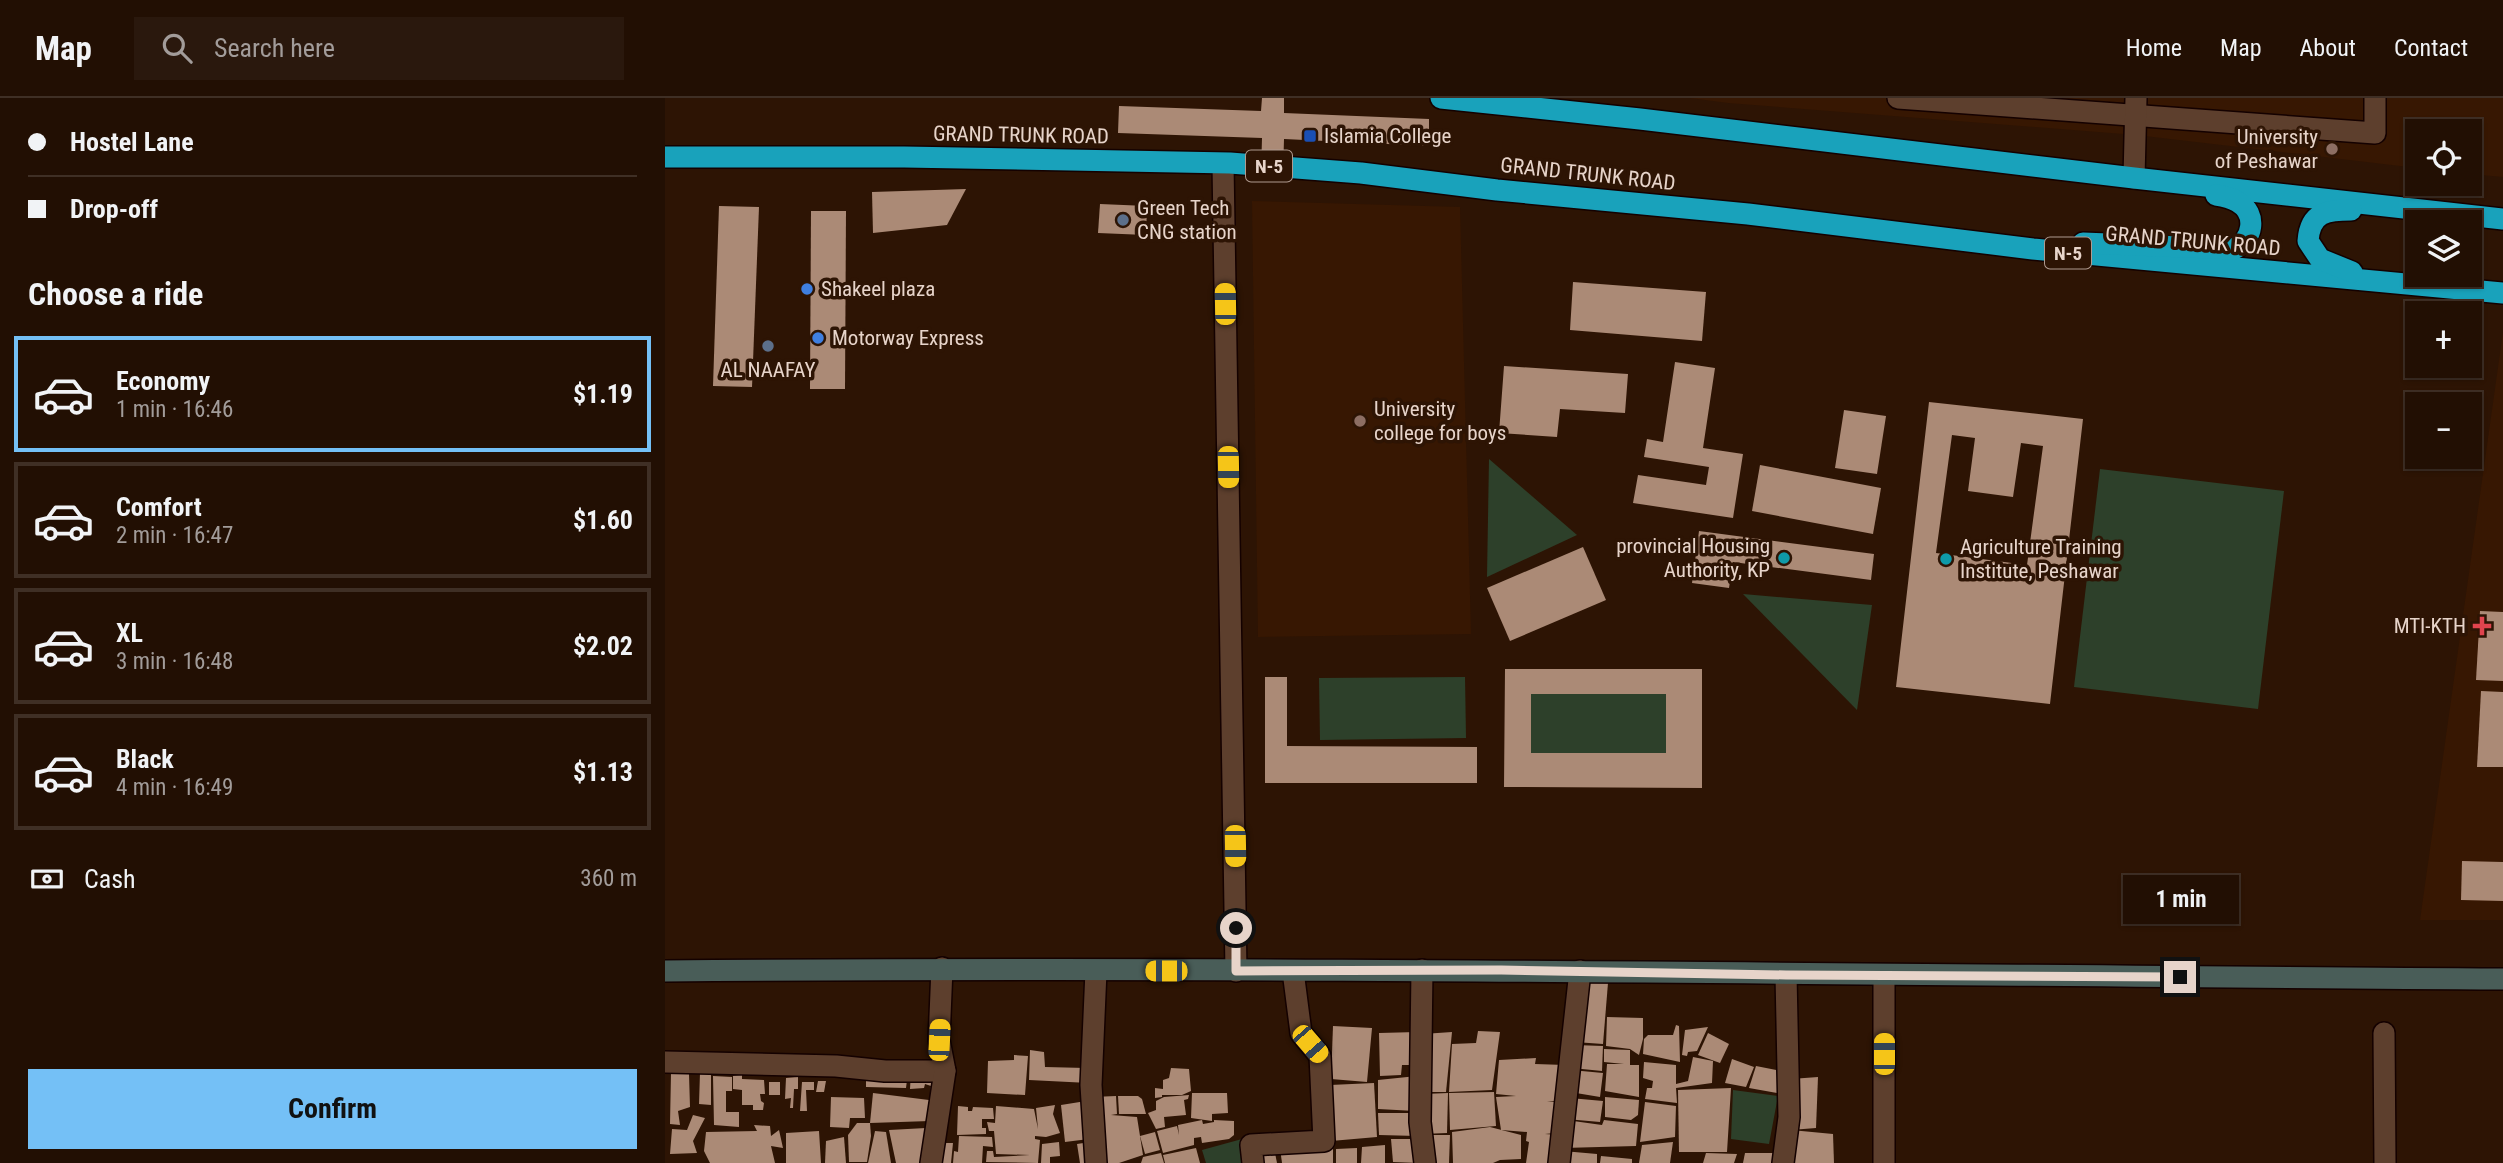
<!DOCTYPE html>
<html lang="en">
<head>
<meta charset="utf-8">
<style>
	:root { --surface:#220f03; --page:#2a180d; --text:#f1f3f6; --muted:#a29c9a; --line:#3f2f25; --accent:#74c0f6 }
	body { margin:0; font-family:"Roboto Condensed",sans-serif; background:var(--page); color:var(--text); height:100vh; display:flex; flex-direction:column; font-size:26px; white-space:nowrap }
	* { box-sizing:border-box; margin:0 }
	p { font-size:23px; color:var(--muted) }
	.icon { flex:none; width:38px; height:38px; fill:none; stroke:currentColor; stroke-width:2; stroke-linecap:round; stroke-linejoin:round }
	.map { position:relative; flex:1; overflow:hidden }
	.drawer { display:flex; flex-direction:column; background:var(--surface); width:665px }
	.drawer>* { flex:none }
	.banner { display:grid; align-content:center; height:154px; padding:0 28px; background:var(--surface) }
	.buttons { position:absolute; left:1740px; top:21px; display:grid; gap:14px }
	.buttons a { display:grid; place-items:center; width:77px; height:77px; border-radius:0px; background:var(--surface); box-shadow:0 2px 5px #0004,0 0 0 2px var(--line); font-size:35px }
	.end { position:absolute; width:32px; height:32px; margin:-16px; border:9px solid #e7d4ca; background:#111; box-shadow:0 0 0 4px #111 }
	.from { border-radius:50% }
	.bubble { position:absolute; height:49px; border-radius:0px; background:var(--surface); box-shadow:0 2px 5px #0004,0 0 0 2px var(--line); font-size:23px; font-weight:700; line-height:49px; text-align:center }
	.car { position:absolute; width:21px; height:42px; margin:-21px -10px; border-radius:9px; box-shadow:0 0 5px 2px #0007; background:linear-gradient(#f5c518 24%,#345 0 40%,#f5c518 0 76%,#345 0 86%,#f5c518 0) }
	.banner b { display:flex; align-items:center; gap:24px; height:66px; font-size:26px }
	.banner b+b { border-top:2px solid var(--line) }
	.banner i { width:18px; height:18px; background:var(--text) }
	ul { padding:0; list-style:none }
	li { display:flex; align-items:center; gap:21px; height:116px; margin:0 14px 10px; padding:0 14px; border:4px solid var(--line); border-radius:0px }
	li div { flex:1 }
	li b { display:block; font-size:26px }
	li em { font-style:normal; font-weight:700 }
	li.current { border-color:var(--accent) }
	li>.icon { width:63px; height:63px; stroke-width:1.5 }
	h2 { padding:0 28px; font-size:32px; line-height:84px }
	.pay { display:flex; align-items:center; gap:18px; height:77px; padding:0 28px; font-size:26px }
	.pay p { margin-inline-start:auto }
	.action { display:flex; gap:14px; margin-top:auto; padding:14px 28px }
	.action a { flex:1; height:80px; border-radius:0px; background:var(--accent); color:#111; font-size:28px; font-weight:700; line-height:80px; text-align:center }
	header { display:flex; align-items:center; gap:42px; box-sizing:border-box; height:98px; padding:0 35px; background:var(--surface); border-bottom:2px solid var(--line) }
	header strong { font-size:33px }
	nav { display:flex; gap:38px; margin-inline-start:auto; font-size:24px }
	.search { width:490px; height:63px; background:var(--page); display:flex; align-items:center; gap:18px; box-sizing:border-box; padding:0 24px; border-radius:0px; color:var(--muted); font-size:26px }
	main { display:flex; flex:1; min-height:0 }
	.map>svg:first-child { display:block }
	.built { fill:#371702 }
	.green { fill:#2d402a }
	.building { fill:#ab8a76; fill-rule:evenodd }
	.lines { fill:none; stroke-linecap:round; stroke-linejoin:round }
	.street-casing { stroke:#140100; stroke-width:24 }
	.secondary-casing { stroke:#140100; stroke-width:24 }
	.highway-casing { stroke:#140100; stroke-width:24 }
	.street { stroke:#5d3f2d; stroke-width:21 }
	.secondary { stroke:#495d58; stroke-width:21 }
	.highway { stroke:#19a2bb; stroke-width:21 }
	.route { stroke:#e7d4ca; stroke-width:9 }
	.transit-dot { fill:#1a4fb4; stroke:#2d1404; stroke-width:2.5 }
	.education-dot { fill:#8d6e63; stroke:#2d1404; stroke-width:2.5 }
	.service-dot { fill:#5c6f8a; stroke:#2d1404; stroke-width:2.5 }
	.shop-dot { fill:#3f7fe0; stroke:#2d1404; stroke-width:2.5 }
	.culture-dot { fill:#0f9aa8; stroke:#2d1404; stroke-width:2.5 }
	.health-dot { fill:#e0444e; stroke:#2d1404; stroke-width:2.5 }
	.labels { text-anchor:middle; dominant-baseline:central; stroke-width:7; stroke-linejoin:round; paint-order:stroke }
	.shield { fill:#2d1404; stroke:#af9a8f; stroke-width:2 }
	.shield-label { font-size:19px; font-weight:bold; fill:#e7d4ca }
	.street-label { font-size:21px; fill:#e7d4ca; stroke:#2d1404 }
	.poi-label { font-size:21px; fill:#e7d4ca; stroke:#2d1404; text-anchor:start }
</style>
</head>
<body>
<header>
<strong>Map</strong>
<div class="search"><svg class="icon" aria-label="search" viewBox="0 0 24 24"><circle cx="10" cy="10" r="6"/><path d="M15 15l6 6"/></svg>Search here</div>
<nav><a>Home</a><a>Map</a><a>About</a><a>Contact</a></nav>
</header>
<main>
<section class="drawer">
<div class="banner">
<b><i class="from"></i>Hostel Lane</b>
<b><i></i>Drop-off</b>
</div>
<h2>Choose a ride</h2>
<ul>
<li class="current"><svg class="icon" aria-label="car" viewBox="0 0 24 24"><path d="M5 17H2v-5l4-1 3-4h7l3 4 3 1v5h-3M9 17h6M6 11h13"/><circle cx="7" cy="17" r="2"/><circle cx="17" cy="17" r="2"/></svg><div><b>Economy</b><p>1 min · 16:46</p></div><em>$1.19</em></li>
<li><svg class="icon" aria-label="car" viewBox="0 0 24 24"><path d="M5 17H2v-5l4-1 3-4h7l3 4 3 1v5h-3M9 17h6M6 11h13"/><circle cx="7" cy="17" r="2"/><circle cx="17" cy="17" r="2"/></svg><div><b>Comfort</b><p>2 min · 16:47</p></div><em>$1.60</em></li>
<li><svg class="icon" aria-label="car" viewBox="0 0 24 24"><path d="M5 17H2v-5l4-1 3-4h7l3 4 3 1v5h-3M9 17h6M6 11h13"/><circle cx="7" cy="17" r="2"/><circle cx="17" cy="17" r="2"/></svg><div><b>XL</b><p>3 min · 16:48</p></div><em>$2.02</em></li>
<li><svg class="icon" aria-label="car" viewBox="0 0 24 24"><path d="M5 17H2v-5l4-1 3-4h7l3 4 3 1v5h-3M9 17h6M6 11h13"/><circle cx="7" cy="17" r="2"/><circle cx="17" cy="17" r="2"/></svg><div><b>Black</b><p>4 min · 16:49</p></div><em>$1.13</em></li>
</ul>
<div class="pay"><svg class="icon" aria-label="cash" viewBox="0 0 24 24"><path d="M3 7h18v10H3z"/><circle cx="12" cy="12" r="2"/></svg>Cash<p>360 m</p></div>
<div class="action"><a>Confirm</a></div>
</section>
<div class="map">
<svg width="1838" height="1065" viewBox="0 0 1838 1065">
	<rect width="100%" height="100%" fill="#2d1404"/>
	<g class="built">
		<path d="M1025 0H1838V79L1804 76V33H1752V70L1471 37 1063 5Z"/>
		<path d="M587 103 795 109 806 536 593 539Z"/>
		<path d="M1838 234V822H1755Z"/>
	</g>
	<g class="green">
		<path d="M824 361 912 437 822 479Z"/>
		<path d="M1435 371 1619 393 1593 611 1409 589Z"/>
		<path d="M1078 496 1207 507 1192 612Z"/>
		<path d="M800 579 801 640 655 642 654 580Z"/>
		<rect x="866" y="596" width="135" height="59"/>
		<path d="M1068 992 1113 998 1104 1046 1066 1041Z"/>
		<path d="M577 1041 582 1065H541L537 1052Z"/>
	</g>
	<g class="building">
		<path d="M597 0H619V15L764 21V48L619 41 618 76 596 75 597 40 453 35 454 8 596 13Z"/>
		<path d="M301 91 282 127 208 135 207 94Z"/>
		<path d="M435 106 482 108 481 137 433 135Z"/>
		<path d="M54 108 94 109 87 289 48 288Z"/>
		<path d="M146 113H181L180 291H145Z"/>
		<path d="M908 184 1041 194 1037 243 905 232Z"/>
		<path d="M1010 264 1050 270 1038 350 1078 356 1068 420 968 405 973 377 1041 387 1044 369 979 359 982 341 998 344Z"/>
		<path d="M839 268 963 276 960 315 895 311 892 339 834 335Z"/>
		<path d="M1264 304 1418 321 1385 606 1231 589ZM1287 337 1310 340 1303 393 1348 399 1356 345 1378 348 1362 467 1271 455Z"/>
		<path d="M1179 312 1221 318 1212 376 1170 370Z"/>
		<path d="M1095 367 1216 390 1208 436 1087 413Z"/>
		<path d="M1034 433 1209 456 1206 482 1068 464 1064 490 1027 485Z"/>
		<path d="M918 449 941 502 845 543 822 490Z"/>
		<path d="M1815 513 1838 514V583L1811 582Z"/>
		<path d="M840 571H1037V690L839 689ZM866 596H1001V655H866Z"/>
		<path d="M600 579H622V648L812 649V685H600Z"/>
		<path d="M1816 593 1838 594V669H1812Z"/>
		<path d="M1797 763 1838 764V803L1796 802Z"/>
		<path d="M917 883 943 885 938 946 910 944Z"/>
		<path d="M942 919 978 920V941L974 957 965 951 941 948Z"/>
		<path d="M1011 927 1014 928 1015 964 978 956 979 941 983 937H1008Z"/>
		<path d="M668 928 707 930 702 984 666 981Z"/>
		<path d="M1043 929 1032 953 1023 954 1022 958 1017 957 1020 932Z"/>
		<path d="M813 933 835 934 827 992 784 994 787 946 811 945Z"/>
		<path d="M752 934 751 967H737L736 977 715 978 714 935Z"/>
		<path d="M787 934 781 994H756L758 936Z"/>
		<path d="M1043 935 1064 946 1055 965 1033 957Z"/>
		<path d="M910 947 938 948 937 973 907 970Z"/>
		<path d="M939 951 965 952V967H974V999L940 993 942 966H959L939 964Z"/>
		<path d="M365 952 379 954 380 969 421 970 424 985 364 982Z"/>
		<path d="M349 957 363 958 360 997 322 995 323 963 349 962Z"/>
		<path d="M1028 959 1048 963 1047 985 1011 990 1012 1005 980 1001 982 990H987L988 983 978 980 979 964 1011 967V986L1023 983Z"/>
		<path d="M871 960 870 966 900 967 891 1003 882 1004H892L890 1035 880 1036 893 1037 890 1065H861L864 1044 861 1043 862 1034 836 1032 831 999 851 998 831 996 834 962Z"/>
		<path d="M1067 961 1089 969 1081 989 1060 985Z"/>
		<path d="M1091 968 1116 973 1112 995 1084 990Z"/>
		<path d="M506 970 524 971 526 993 517 997H497V999L490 1000V990L498 991V982L504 980Z"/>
		<path d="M201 972 243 974 241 990 201 989Z"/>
		<path d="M246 972 274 973 272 996H265L266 988 260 986 259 990 245 991Z"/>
		<path d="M906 972 938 975 935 999 905 994Z"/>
		<path d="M35 974H46V1007L34 1006Z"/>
		<path d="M6 975 24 976 25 1009 13 1013 15 1027 5 1026Z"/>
		<path d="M77 977V981L99 982 100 996H95L96 1003 99 1005 98 1012H88V1007H77V992L68 991V978Z"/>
		<path d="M48 978 67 979V993H61V1014H74V1029L49 1027Z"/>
		<path d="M752 978 750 1013 713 1011V982Z"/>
		<path d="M133 979V991H129L128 1010H125L126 1000 120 1001 121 980Z"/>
		<path d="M1153 979 1151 1030 1126 1032V981Z"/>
		<path d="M153 983H161L159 994H151Z"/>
		<rect x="104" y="984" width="11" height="13"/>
		<path d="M137 984H149V992H141L142 1013H135Z"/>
		<path d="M709 985 712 1039 666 1043 665 987Z"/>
		<path d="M1066 990 1062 1054H1014L1013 992Z"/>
		<path d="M829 994 831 1028 785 1032 784 995Z"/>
		<path d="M208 995 264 1002 265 1023 205 1025Z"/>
		<path d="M527 995H562L563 1015 547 1016V1023L526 1020Z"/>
		<path d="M783 995 782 1035 757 1036 759 996Z"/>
		<path d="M524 997 523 1001 519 1002 521 1017 499 1019 500 1029 491 1031 483 1015 491 1012V1003L499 999Z"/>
		<path d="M451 998 452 1016 446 1017 472 1019 478 1057 454 1065H434L428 999Z"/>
		<path d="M453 998H473L477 1001 481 1016H454Z"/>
		<path d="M166 999 199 1000 200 1020H185L184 1030 165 1029Z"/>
		<path d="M940 999 974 1002 973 1017 966 1022 940 1019Z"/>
		<path d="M905 1000 938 1003 935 1024 901 1021Z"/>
		<path d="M421 1003 424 1041 400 1044 396 1007Z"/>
		<path d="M980 1004 1011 1008 1010 1039 975 1044Z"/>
		<path d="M390 1007 388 1016 395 1035 381 1039 370 1038V1041L375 1042 373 1065 321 1064 322 1053H328L329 1059 365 1057 331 1056 329 1033H324L322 1024 330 1025 331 1008 369 1011 373 1031 371 1010Z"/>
		<path d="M293 1008 303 1009V1013H307L308 1009 328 1010 329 1021H317V1030H321V1036L292 1037Z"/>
		<path d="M713 1015H753L752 1038 714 1037Z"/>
		<path d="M28 1017 40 1020 28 1043 32 1055 5 1056 7 1031 22 1032Z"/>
		<path d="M537 1022 538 1026 549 1024V1022L569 1023V1037L564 1041 537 1045 536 1039 529 1040V1047L498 1055 492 1033 512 1028 514 1037 513 1027Z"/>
		<path d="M901 1022 937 1027 939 1022 973 1026 971 1048 898 1050Z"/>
		<path d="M192 1025H205L206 1038 202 1064H184L183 1037Z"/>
		<path d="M89 1027 105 1028 106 1038 114 1032 118 1050 106 1048 110 1065H45L39 1053 41 1034 92 1033Z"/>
		<path d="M825 1029 856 1037V1061L835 1062 828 1065H788L787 1034Z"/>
		<path d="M261 1030 258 1065H231L224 1032Z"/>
		<path d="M1126 1032 1168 1036 1169 1065H1124Z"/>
		<path d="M154 1033 156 1065H121V1035Z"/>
		<path d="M210 1033 221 1034 226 1065H203Z"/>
		<path d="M490 1034 495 1052 480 1056 475 1038Z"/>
		<path d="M759 1037H785L784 1065H763Z"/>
		<path d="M294 1038 327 1039 328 1049 318 1048 317 1065H288L289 1053 293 1054Z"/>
		<path d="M179 1039 181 1065H160L161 1043Z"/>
		<path d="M726 1041H749L754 1065 728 1064Z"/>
		<path d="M394 1044 395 1058 385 1059V1065H376L377 1046Z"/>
		<path d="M425 1044 427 1065H415L412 1046Z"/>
		<path d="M1008 1044 1005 1065H974L977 1047Z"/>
		<path d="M272 1045H288L286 1065H268Z"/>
		<path d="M720 1047V1065H696L697 1049Z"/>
		<path d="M668 1049V1065H617L615 1050Z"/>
		<path d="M531 1050 535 1065H500L498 1057Z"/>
		<path d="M609 1050 612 1065H594L593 1051Z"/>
		<path d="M692 1050V1065H671V1051Z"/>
		<path d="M898 1053 932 1056V1065H897Z"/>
		<path d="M496 1055 499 1065H476L478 1059Z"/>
		<path d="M1041 1055 1072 1056 1069 1065H1038Z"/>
		<path d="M1080 1055H1112L1111 1065H1078Z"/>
		<path d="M936 1058 967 1061V1065H935Z"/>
	</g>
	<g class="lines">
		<defs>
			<g id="street">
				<path d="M1233 0 1710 35V0"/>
				<path d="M558 66 571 873"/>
				<path d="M1469 80 1471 0"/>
				<path d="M757 872 755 1024 760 1065"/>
				<path d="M431 873 426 987 431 1065"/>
				<path d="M1719 935 1720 1065"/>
				<path d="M0 964 171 968 220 973H280"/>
				<path d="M266 1065 280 973 274 942 277 870"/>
				<path d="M588 1065 586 1047 659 1043 655 958 636 935 628 873"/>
				<path d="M894 1065 915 873"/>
				<path d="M1118 1065 1124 1019 1121 877"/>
				<path d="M1219 1065V877"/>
			</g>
			<path id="secondary" d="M0 873C613 868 1225 877 1838 881"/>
			<g id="highway">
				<path d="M776 0 975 21 1469 80 1838 121"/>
				<path d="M0 59H239L565 65 696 75 832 92 1083 116 1368 151 1838 195"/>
				<path d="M1686 112C1662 112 1645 114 1643 143L1655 161 1687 174"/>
				<path d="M1418 145 1569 151C1588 142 1593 116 1573 104 1567 100 1558 98 1551 97"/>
			</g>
		</defs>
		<use href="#street" class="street-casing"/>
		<use href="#secondary" class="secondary-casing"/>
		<use href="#highway" class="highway-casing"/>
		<use href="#street" class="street"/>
		<use href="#secondary" class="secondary"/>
		<use href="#highway" class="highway"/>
	</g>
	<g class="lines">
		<path class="route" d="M571 830V873L836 872 1121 877 1515 879"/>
	</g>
	<rect class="transit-dot" x="638" y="31" width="14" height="14" rx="3.5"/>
	<g class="education-dot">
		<circle cx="1667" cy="51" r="7"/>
		<circle cx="695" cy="323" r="7"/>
	</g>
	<g class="service-dot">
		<circle cx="458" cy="122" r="7"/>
		<circle cx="103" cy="248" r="7"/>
	</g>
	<g class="shop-dot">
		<circle cx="142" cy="191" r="7"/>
		<circle cx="153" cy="240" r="7"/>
	</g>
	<g class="culture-dot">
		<circle cx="1119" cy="460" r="7"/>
		<circle cx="1281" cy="461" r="7"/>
	</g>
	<path class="health-dot" d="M1813.5 517.5h7v7h7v7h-7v7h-7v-7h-7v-7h7z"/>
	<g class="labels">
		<g class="shield">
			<rect x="581" y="52.5" width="46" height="31" rx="5"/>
			<rect x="1380" y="139.5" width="46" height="31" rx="5"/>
		</g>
		<g class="shield-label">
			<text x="604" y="68">N-5</text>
			<text x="1403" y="155">N-5</text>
		</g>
		<g class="street-label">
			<text transform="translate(356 37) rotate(1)">GRAND TRUNK ROAD</text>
			<text transform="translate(923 76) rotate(6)">GRAND TRUNK ROAD</text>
			<text transform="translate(1528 143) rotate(5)">GRAND TRUNK ROAD</text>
		</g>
		<g class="poi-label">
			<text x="659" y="38">Islamia College</text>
			<text x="1653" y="39" text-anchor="end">University<tspan x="1653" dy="24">of Peshawar</tspan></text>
			<text x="472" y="110">Green Tech<tspan x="472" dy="24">CNG station</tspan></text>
			<text x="156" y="191">Shakeel plaza</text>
			<text x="167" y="240">Motorway Express</text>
			<text x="103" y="272" text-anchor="middle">AL NAAFAY</text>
			<text x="709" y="311">University<tspan x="709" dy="24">college for boys</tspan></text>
			<text x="1105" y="448" text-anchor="end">provincial Housing<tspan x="1105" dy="24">Authority, KP</tspan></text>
			<text x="1295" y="449">Agriculture Training<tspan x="1295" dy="24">Institute, Peshawar</tspan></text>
			<text x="1801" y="528" text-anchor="end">MTI-KTH</text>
		</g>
	</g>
</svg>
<div class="buttons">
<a><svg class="icon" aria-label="locate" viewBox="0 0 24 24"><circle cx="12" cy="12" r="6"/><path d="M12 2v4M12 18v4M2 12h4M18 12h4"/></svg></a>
<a><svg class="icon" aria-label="layers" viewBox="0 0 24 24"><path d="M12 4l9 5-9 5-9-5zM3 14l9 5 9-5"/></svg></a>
<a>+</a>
<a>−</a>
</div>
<i class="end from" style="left:571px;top:830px"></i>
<i class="end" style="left:1515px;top:879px"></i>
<div class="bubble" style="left:1458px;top:777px;width:116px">1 min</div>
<i class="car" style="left:560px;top:206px;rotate:359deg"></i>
<i class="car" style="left:563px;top:369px;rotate:179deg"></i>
<i class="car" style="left:570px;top:748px;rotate:179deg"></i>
<i class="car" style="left:501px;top:873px;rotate:270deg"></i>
<i class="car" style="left:274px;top:942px;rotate:3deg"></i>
<i class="car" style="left:645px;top:946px;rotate:139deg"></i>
<i class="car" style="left:1219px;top:956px;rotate:0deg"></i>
</div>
</main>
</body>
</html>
